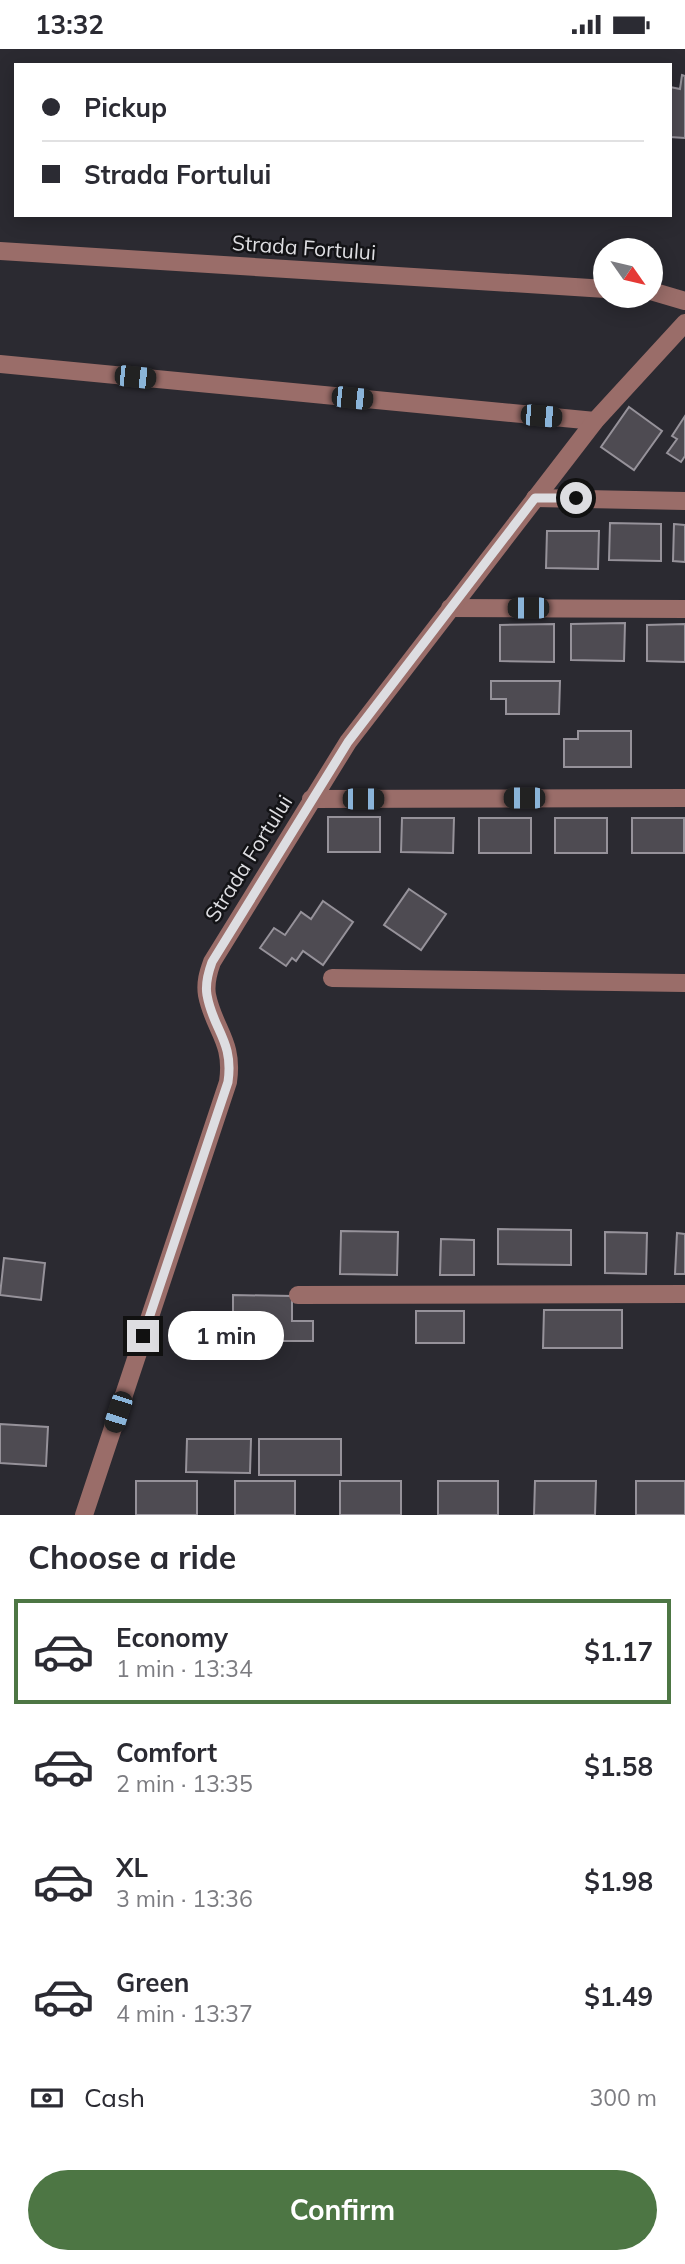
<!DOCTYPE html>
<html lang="en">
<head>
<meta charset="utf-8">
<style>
	:root { --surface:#fff; --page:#f7f7f7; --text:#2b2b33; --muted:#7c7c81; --line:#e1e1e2; --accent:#4d7644 }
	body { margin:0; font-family:Mulish,sans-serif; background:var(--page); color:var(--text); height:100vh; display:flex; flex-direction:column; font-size:26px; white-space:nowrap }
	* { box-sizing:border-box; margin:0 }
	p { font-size:23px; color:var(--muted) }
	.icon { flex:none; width:38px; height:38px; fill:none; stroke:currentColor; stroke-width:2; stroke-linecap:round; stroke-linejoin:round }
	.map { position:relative; height:1466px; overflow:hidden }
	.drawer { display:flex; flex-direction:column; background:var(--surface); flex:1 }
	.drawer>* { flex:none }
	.guide { position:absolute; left:14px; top:14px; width:658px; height:154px; border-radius:0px; box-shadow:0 4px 18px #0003; display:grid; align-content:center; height:154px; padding:0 28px; background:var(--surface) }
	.needle { width:46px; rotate:124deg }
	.buttons { position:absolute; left:593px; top:189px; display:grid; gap:14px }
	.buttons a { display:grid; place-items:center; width:70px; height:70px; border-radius:50%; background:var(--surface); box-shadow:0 4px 18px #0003; font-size:35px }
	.end { position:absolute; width:32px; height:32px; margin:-16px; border:9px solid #dddde1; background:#111; box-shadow:0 0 0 4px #111 }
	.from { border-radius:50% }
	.bubble { position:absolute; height:49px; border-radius:24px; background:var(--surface); box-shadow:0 4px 18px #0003; font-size:23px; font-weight:700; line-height:49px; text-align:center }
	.car { position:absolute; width:21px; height:42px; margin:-21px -10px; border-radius:9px; box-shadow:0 0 5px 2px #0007; background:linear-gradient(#222 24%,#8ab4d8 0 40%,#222 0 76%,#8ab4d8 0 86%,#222 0) }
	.guide b { display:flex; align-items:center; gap:24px; height:66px; font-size:26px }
	.guide b+b { border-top:2px solid var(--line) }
	.guide i { width:18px; height:18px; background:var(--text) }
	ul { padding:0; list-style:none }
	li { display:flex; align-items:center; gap:21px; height:105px; margin:0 14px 10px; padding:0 14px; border:4px solid transparent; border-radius:0px }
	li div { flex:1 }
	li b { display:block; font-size:26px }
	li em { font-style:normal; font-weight:700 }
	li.on { border-color:var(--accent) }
	li>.icon { width:63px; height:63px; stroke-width:1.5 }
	h2 { padding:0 28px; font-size:32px; line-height:84px }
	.pay { display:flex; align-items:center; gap:18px; height:77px; padding:0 28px; font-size:26px }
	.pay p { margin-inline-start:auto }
	.button { display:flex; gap:14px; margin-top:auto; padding:14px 28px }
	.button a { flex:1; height:80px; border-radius:42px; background:var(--accent); color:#fff; font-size:28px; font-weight:700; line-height:80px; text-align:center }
	.status { display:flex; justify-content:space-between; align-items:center; height:49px; padding:0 35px; background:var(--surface); direction:ltr }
	.status svg { height:19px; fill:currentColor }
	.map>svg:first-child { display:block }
	.building { fill:#4e4b52; stroke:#96929a; stroke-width:2 }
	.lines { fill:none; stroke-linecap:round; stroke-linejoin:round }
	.minor { stroke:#9a6d69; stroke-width:18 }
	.route { stroke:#dddde1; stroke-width:9 }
	.labels { text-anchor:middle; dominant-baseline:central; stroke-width:5; stroke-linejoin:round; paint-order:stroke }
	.street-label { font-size:21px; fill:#dddde1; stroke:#131316 }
</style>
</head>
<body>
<div class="status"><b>13:32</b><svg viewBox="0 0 49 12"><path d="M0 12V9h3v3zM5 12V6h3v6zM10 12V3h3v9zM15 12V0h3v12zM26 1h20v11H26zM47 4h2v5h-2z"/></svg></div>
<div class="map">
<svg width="685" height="1466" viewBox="0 0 685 1466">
	<rect width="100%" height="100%" fill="#2b2a31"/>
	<g class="building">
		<path d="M682 26 685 27V89L670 88V38L680 40Z"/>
		<path d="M629 358 662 382 634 421 601 398Z"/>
		<path d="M685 367V407L681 413 667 404 677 390 672 387Z"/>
		<path d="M610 474 661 475V512L609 511Z"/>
		<path d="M674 475 685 476V513L673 512Z"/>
		<path d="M547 482H599L598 520 546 519Z"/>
		<path d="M625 574 624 612 571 611V575Z"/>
		<path d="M554 575V613L500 612V576Z"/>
		<path d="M685 575V613L647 612V576Z"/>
		<path d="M491 632H560L559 665H506V650H491Z"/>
		<path d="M578 682H631V718H564V690H578Z"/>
		<rect x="328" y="768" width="52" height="35"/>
		<path d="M402 769H454L453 804 401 803Z"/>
		<rect x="479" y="769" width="52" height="35"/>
		<rect x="555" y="769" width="52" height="35"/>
		<rect x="632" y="769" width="52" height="35"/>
		<path d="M409 840 446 865 421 901 384 876Z"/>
		<path d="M323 852 353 873 323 916 303 902 296 912 292 909 286 917 260 899 274 879 285 886 301 863 311 870Z"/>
		<path d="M498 1180 571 1181V1216L498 1215Z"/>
		<path d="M341 1182 398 1183 397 1226 340 1225Z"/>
		<path d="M605 1183 647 1184 646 1225 605 1224Z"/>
		<path d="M677 1184 685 1185V1225H675Z"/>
		<path d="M441 1190 474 1191V1226H440Z"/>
		<path d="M4 1209 45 1214 41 1251 0 1246Z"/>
		<path d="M233 1246 292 1247V1272H313V1292H233Z"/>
		<path d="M544 1261H622V1299H543Z"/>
		<rect x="416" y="1262" width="48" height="32"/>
		<path d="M0 1375 48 1378 46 1417 0 1414Z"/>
		<path d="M187 1390H251L250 1424 186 1423Z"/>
		<rect x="259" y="1390" width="82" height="36"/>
		<rect x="136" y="1432" width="61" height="34"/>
		<rect x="235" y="1432" width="60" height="34"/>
		<rect x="340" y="1432" width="61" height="34"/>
		<rect x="438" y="1432" width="60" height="34"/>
		<path d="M535 1432H596L595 1466H534Z"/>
		<rect x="636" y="1432" width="49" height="34"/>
	</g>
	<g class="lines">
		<g class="minor">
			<path d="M0 202 606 240"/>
			<path d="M651 242 685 252"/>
			<path d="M0 315 595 372"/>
			<path d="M535 449 685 452"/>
			<path d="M450 559 685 560"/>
			<path d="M311 750 685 749"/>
			<path d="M332 929 685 934"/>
			<path d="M298 1246 685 1245"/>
			<path d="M84 1466 228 1033C234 992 214 981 207 946 205 934 208 924 212 913L348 693 595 372 685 274"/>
		</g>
	</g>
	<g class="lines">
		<path class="route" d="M143 1287 228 1033C234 992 213 981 207 946 205 935 208 924 212 913L348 693 535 449H576"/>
	</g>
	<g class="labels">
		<g class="street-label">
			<text transform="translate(304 198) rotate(4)">Strada Fortului</text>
			<text transform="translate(248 809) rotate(-58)">Strada Fortului</text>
		</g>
	</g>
</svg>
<div class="buttons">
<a><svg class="needle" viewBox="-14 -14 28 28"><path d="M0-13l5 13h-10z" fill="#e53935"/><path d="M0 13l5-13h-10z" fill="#7c7c81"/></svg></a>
</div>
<i class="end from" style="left:576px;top:449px"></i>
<i class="end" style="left:143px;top:1287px"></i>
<div class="bubble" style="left:168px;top:1262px;width:116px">1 min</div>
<i class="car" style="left:135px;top:328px;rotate:96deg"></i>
<i class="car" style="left:352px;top:349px;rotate:96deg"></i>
<i class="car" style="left:541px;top:367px;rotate:95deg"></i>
<i class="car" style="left:528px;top:559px;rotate:270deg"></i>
<i class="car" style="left:524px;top:749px;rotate:270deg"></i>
<i class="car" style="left:363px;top:750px;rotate:90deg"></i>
<i class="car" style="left:118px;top:1363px;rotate:198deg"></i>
<div class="guide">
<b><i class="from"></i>Pickup</b>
<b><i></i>Strada Fortului</b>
</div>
</div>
<section class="drawer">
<h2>Choose a ride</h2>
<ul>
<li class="on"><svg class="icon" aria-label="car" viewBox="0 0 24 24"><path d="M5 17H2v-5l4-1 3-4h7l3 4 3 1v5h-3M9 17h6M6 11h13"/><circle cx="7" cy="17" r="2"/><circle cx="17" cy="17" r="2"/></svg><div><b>Economy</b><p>1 min · 13:34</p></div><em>$1.17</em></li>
<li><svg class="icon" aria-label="car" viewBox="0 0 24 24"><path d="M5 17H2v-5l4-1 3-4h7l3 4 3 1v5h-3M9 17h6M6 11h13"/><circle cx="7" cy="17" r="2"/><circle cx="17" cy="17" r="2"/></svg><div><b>Comfort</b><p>2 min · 13:35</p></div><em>$1.58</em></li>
<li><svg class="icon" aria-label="car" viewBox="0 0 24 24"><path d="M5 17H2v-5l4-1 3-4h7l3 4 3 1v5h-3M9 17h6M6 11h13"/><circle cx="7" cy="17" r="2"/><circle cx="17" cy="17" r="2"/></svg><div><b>XL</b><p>3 min · 13:36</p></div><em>$1.98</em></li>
<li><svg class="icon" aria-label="car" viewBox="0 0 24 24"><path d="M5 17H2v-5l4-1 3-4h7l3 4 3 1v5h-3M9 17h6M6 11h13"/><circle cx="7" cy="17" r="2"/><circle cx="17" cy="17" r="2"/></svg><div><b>Green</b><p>4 min · 13:37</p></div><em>$1.49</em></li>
</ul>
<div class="pay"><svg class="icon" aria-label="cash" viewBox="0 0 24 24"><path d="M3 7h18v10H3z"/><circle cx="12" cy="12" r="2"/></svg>Cash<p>300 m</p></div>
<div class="button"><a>Confirm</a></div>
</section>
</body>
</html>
